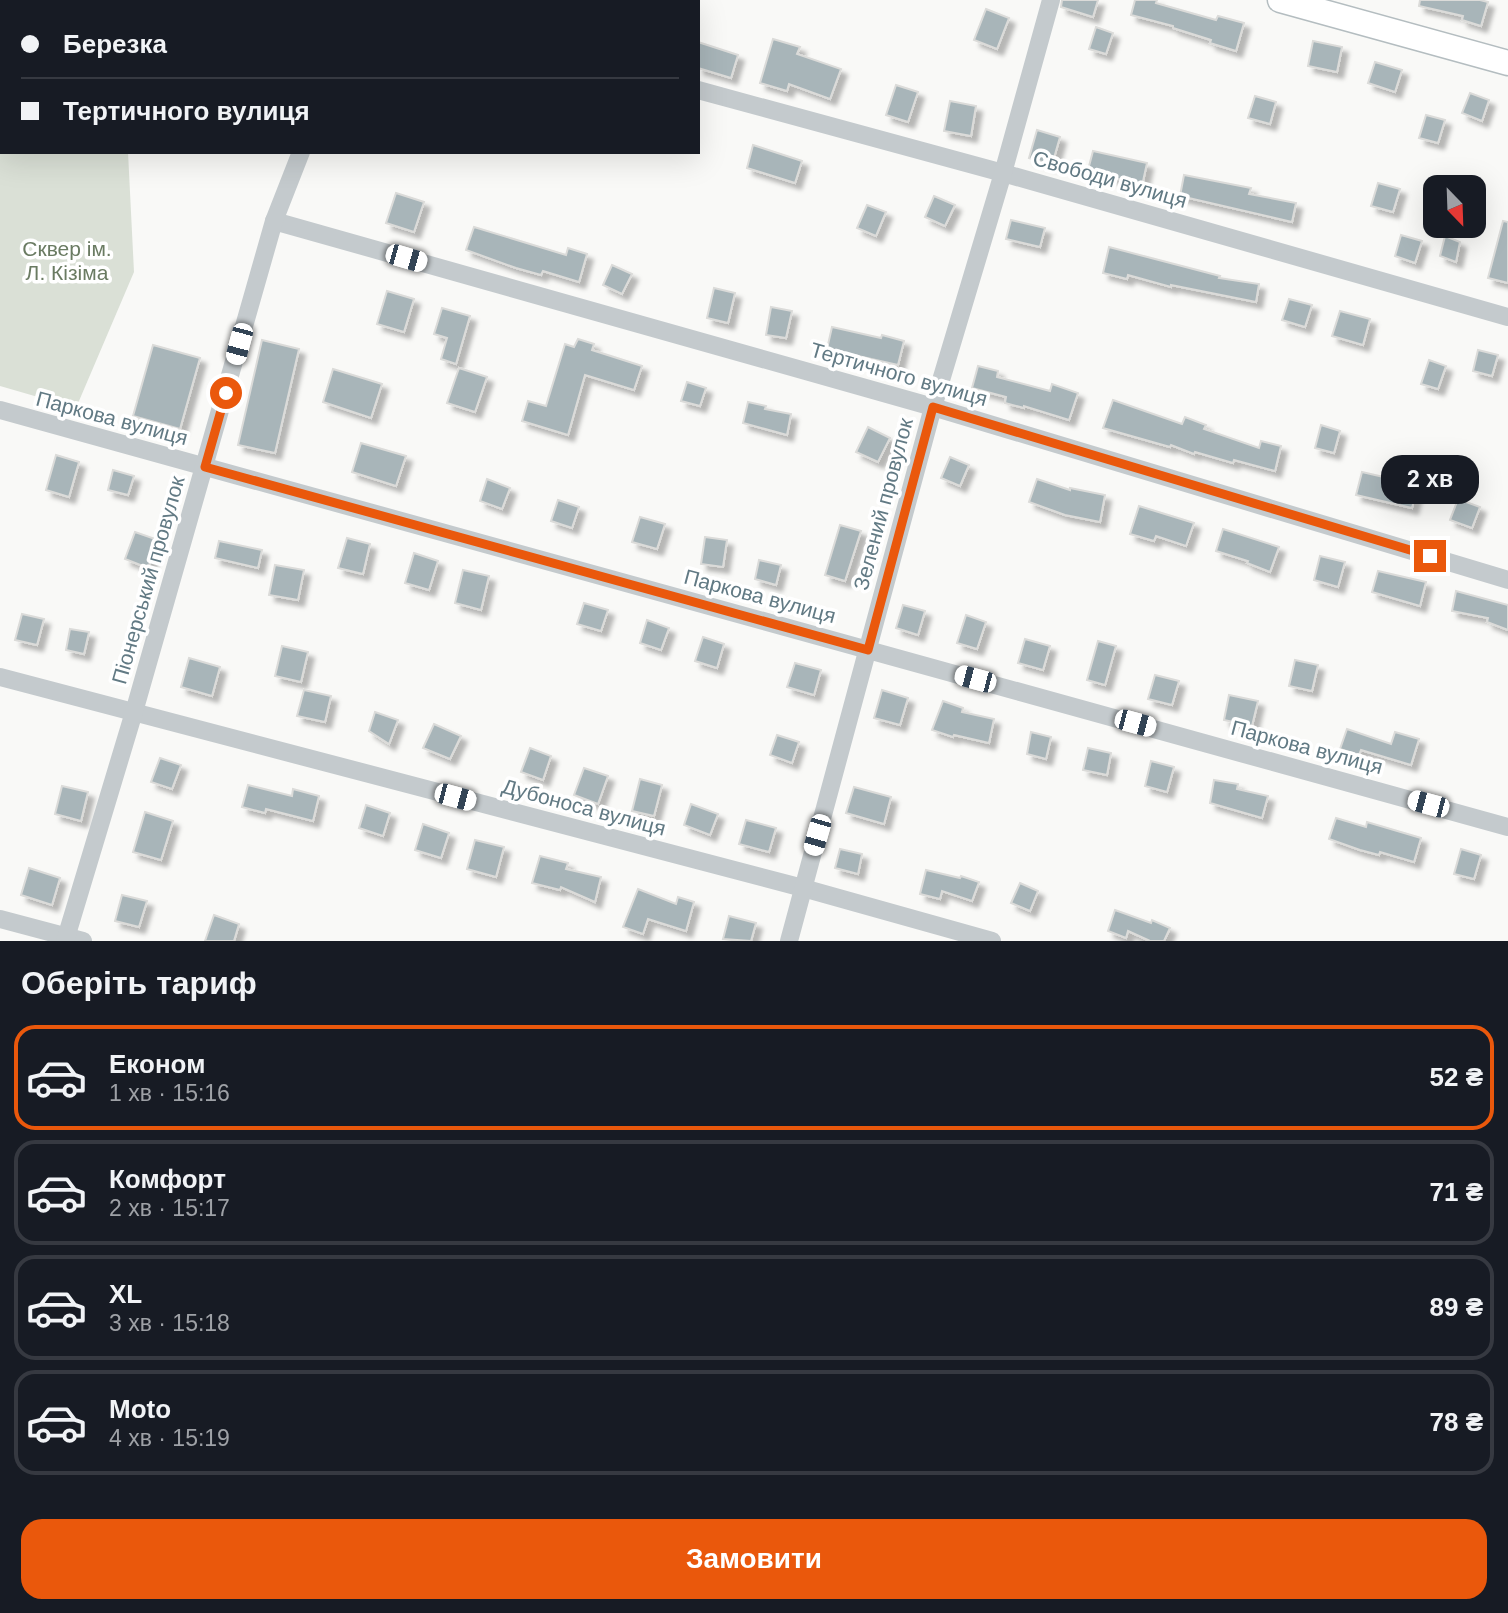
<!DOCTYPE html>
<html lang="uk">
<head>
<meta charset="utf-8">
<style>
	:root { --surface:#171b24; --page:#242831; --text:#f1f3f6; --muted:#9ea1a6; --line:#363941; --accent:#ea580c }
	body { margin:0; font-family:Arial,sans-serif; background:var(--page); color:var(--text); height:100vh; display:flex; flex-direction:column; font-size:26px; white-space:nowrap }
	* { box-sizing:border-box; margin:0 }
	p { font-size:23px; color:var(--muted) }
	.icon { flex:none; width:38px; height:38px; fill:none; stroke:currentColor; stroke-width:2; stroke-linecap:round; stroke-linejoin:round }
	.map { position:relative; height:941px; overflow:hidden }
	.sheet { display:flex; flex-direction:column; background:var(--surface); flex:1 }
	.sheet>* { flex:none }
	.banner { position:absolute; left:0px; top:0px; width:700px; height:154px; box-shadow:0 7px 28px #0002; display:grid; align-content:center; height:154px; padding:0 21px; background:var(--surface) }
	.needle { width:46px; rotate:157deg }
	.controls { position:absolute; left:1423px; top:175px; display:grid; gap:14px }
	.controls a { display:grid; place-items:center; width:63px; height:63px; border-radius:14px; background:var(--surface); box-shadow:0 7px 28px #0002; font-size:35px }
	.end { position:absolute; width:32px; height:32px; margin:-16px; border:9px solid #ea580c; background:#fff; box-shadow:0 0 0 4px #fff }
	.from { border-radius:50% }
	.bubble { position:absolute; height:49px; border-radius:21px; background:var(--surface); box-shadow:0 7px 28px #0002; font-size:23px; font-weight:800; line-height:49px; text-align:center }
	.car { position:absolute; width:21px; height:42px; margin:-21px -10px; border-radius:9px; box-shadow:0 0 5px 2px #0007; background:linear-gradient(#fff 24%,#345 0 40%,#fff 0 76%,#345 0 86%,#fff 0) }
	.banner b { display:flex; align-items:center; gap:24px; height:66px; font-size:26px }
	.banner b+b { border-top:2px solid var(--line) }
	.banner i { width:18px; height:18px; background:var(--text) }
	ul { padding:0; list-style:none }
	li { display:flex; align-items:center; gap:21px; height:105px; margin:0 14px 10px; padding:0 7px; border:4px solid var(--line); border-radius:21px }
	li div { flex:1 }
	li b { display:block; font-size:26px }
	li em { font-style:normal; font-weight:800 }
	li.selected { border-color:var(--accent) }
	li>.icon { width:63px; height:63px; stroke-width:1.5 }
	h2 { padding:0 21px; font-size:32px; line-height:84px }
	.cta { display:flex; gap:14px; margin-top:auto; padding:14px 21px }
	.cta a { flex:1; height:80px; border-radius:21px; background:var(--accent); color:#fff; font-size:28px; font-weight:800; line-height:80px; text-align:center }
	.map>svg:first-child { display:block }
	.green { fill:#dae0d6 }
	.building { fill:#a8b5b9; stroke:#dbdbd9; stroke-width:2; filter:url(#shadow) }
	.lines { fill:none; stroke-linecap:round; stroke-linejoin:round }
	.secondary-casing { stroke:#b4bdc0; stroke-width:27 }
	.minor { stroke:#c4cacd; stroke-width:18 }
	.secondary { stroke:#fff; stroke-width:24 }
	.route { stroke:#ea580c; stroke-width:9 }
	.labels { text-anchor:middle; dominant-baseline:central; stroke-width:7; stroke-linejoin:round; paint-order:stroke }
	.street-label { font-size:21px; fill:#627a84; stroke:#fff }
	.park-label { font-size:21px; fill:#6a7b62; stroke:#fff }
</style>
</head>
<body>
<div class="map">
<svg width="1508" height="941" viewBox="0 0 1508 941">
	<defs>
		<filter id="shadow"><feDropShadow dx="6" dy="6" stdDeviation="2" flood-color="#0004"/></filter>
	</defs>
	<rect width="100%" height="100%" fill="#f9f9f7"/>
	<path class="green" d="M0 0H137L2 2V152H128L134 272 76 408 0 386Z"/>
	<g class="building">
		<path d="M1062 0H1098L1093 17 1061 7Z"/>
		<path d="M1135 0H1157L1156 3 1216 20 1218 16 1244 23 1236 51 1210 43 1211 40 1173 28V26L1131 15Z"/>
		<path d="M1420 0H1480L1488 2 1481 26 1462 20 1463 16 1419 6Z"/>
		<path d="M986 9 1009 18 997 49 974 40Z"/>
		<path d="M1096 27 1113 33 1106 54 1089 49Z"/>
		<path d="M773 39 800 47 797 54 841 69 830 99 789 84 787 91 760 83Z"/>
		<path d="M1313 41 1342 47 1337 72 1308 66Z"/>
		<path d="M698 42 738 55 731 78 698 68Z"/>
		<path d="M1375 62 1402 70 1395 92 1368 83Z"/>
		<path d="M896 85 918 92 908 122 886 115Z"/>
		<path d="M1470 93 1489 100 1482 121 1462 113Z"/>
		<path d="M1255 96 1276 102 1270 124 1248 118Z"/>
		<path d="M950 101 976 106 971 136 944 131Z"/>
		<path d="M1426 115 1445 120 1438 143 1419 138Z"/>
		<path d="M1037 130 1060 137 1052 165 1029 158Z"/>
		<path d="M753 145 802 161 795 183 747 168Z"/>
		<path d="M1093 151 1147 163 1142 186 1088 170Z"/>
		<path d="M1184 175 1251 188 1249 194 1296 203 1292 222 1180 196Z"/>
		<path d="M1378 183 1400 189 1393 212 1371 206Z"/>
		<path d="M396 193 424 202 414 232 386 223Z"/>
		<path d="M934 196 955 205 945 226 925 217Z"/>
		<path d="M867 205 886 212 876 236 857 228Z"/>
		<path d="M1011 220 1045 228 1040 247 1006 239Z"/>
		<path d="M1503 221 1508 222V283L1488 278Z"/>
		<path d="M474 227 566 255 568 248 587 254 579 282 543 271 541 275 516 268 466 250Z"/>
		<path d="M1401 235 1422 241 1415 263 1395 256Z"/>
		<path d="M1445 236 1460 242 1456 262 1440 256Z"/>
		<path d="M1109 247 1220 276 1219 278 1259 284 1256 302 1171 285V287L1128 275 1127 279 1103 273Z"/>
		<path d="M612 265 632 274 622 294 603 285Z"/>
		<path d="M714 288 735 293 728 323 707 318Z"/>
		<path d="M387 291 414 299 404 332 377 324Z"/>
		<path d="M1289 299 1312 305 1305 327 1282 320Z"/>
		<path d="M771 307 792 311 786 338 766 335Z"/>
		<path d="M442 308 470 316 456 364 441 359 447 338 434 334Z"/>
		<path d="M1340 311 1370 319 1363 345 1332 336Z"/>
		<path d="M832 327 881 338 882 335 904 341 898 365 827 349Z"/>
		<path d="M578 339 594 344 592 350 642 366 634 390 585 375 568 435 522 421 528 401 546 406 565 344 574 347Z"/>
		<path d="M262 340 299 349 275 453 238 445Z"/>
		<path d="M153 345 200 358 180 429 133 416Z"/>
		<path d="M1478 350 1498 355 1492 376 1473 371Z"/>
		<path d="M1429 360 1446 366 1438 389 1421 384Z"/>
		<path d="M978 366 998 371 997 377 1050 391 1052 384 1078 393 1069 420 1024 406V408L1005 403 1006 397 972 388Z"/>
		<path d="M459 368 487 377 475 412 447 403Z"/>
		<path d="M333 369 382 384 371 418 323 402Z"/>
		<path d="M687 382 706 388 700 406 681 401Z"/>
		<path d="M1113 400 1182 424 1185 417 1206 425 1204 429 1259 448 1261 441 1281 446 1275 471 1234 460 1233 463 1195 452 1194 454 1171 445 1170 447 1103 428Z"/>
		<path d="M748 402 766 406 765 409 791 414 787 435 743 423Z"/>
		<path d="M1321 425 1340 431 1334 453 1315 448Z"/>
		<path d="M868 427 890 438 878 462 856 452Z"/>
		<path d="M361 443 406 456 396 486 352 472Z"/>
		<path d="M56 455 79 462 69 497 46 490Z"/>
		<path d="M950 457 969 465 960 486 941 478Z"/>
		<path d="M113 470 134 476 128 495 108 490Z"/>
		<path d="M1362 472 1418 485 1412 508 1356 495Z"/>
		<path d="M487 479 510 488 502 509 480 501Z"/>
		<path d="M1037 479 1070 490V488L1105 495 1100 522 1065 515 1029 502Z"/>
		<path d="M1458 499 1480 507 1472 528 1450 520Z"/>
		<path d="M558 500 579 507 572 528 551 521Z"/>
		<path d="M1139 506 1194 523 1186 546 1156 536 1154 541 1130 534Z"/>
		<path d="M640 517 665 524 657 549 632 542Z"/>
		<path d="M840 525 861 531 845 581 825 575Z"/>
		<path d="M1223 529 1279 547 1270 572 1247 563 1248 561 1216 551Z"/>
		<path d="M135 532 158 540 148 568 125 559Z"/>
		<path d="M705 537 727 540 723 567 701 564Z"/>
		<path d="M347 538 370 544 363 574 338 568Z"/>
		<path d="M219 541 262 550 258 568 215 558Z"/>
		<path d="M414 553 438 561 429 590 405 583Z"/>
		<path d="M1320 556 1345 562 1338 587 1314 580Z"/>
		<path d="M759 560 781 565 776 585 755 579Z"/>
		<path d="M275 565 304 570 298 600 269 595Z"/>
		<path d="M463 570 489 576 481 610 455 603Z"/>
		<path d="M1378 571 1426 582 1420 606 1372 592Z"/>
		<path d="M1456 591 1508 605V630L1487 622 1488 618 1452 611Z"/>
		<path d="M584 603 608 610 601 631 577 624Z"/>
		<path d="M903 605 925 611 918 635 896 628Z"/>
		<path d="M22 614 44 619 37 645 15 640Z"/>
		<path d="M966 615 986 622 977 649 957 643Z"/>
		<path d="M647 620 669 628 661 650 640 643Z"/>
		<path d="M70 629 89 632 84 654 66 650Z"/>
		<path d="M703 637 724 644 717 668 695 661Z"/>
		<path d="M1025 639 1050 646 1043 670 1018 663Z"/>
		<path d="M1098 641 1116 646 1105 685 1087 680Z"/>
		<path d="M282 646 308 652 301 682 275 676Z"/>
		<path d="M189 658 220 667 212 696 181 687Z"/>
		<path d="M1295 660 1318 665 1312 691 1289 686Z"/>
		<path d="M795 663 821 670 814 695 787 687Z"/>
		<path d="M1155 675 1179 681 1172 705 1148 699Z"/>
		<path d="M304 690 331 696 325 722 297 716Z"/>
		<path d="M882 690 908 698 900 725 874 718Z"/>
		<path d="M1229 695 1258 701 1252 726 1224 720Z"/>
		<path d="M943 701 963 708 962 712 994 719 989 743 954 735 953 737 932 730Z"/>
		<path d="M375 712 398 720 389 744 369 731Z"/>
		<path d="M434 724 461 736 450 759 423 748Z"/>
		<path d="M1347 729 1391 744 1395 732 1419 739 1411 765 1361 750 1359 755 1340 749Z"/>
		<path d="M1031 732 1051 737 1046 759 1027 754Z"/>
		<path d="M777 735 799 742 792 763 770 755Z"/>
		<path d="M530 748 551 756 543 780 521 772Z"/>
		<path d="M1088 748 1111 753 1107 775 1083 770Z"/>
		<path d="M160 758 181 765 172 789 151 782Z"/>
		<path d="M1151 761 1174 767 1167 792 1145 786Z"/>
		<path d="M584 768 608 776 598 804 574 795Z"/>
		<path d="M640 779 662 785 654 816 632 811Z"/>
		<path d="M1214 780 1238 784 1237 789 1268 796 1262 818 1210 803Z"/>
		<path d="M248 785 292 796 293 789 319 796 313 821 266 809 265 813 242 807Z"/>
		<path d="M62 786 88 792 81 821 55 814Z"/>
		<path d="M854 787 891 797 884 824 846 813Z"/>
		<path d="M691 804 718 814 710 835 684 825Z"/>
		<path d="M366 805 390 813 383 836 359 828Z"/>
		<path d="M145 812 173 821 161 860 133 852Z"/>
		<path d="M1336 818 1366 827 1367 822 1421 838 1414 862 1380 852 1379 855 1360 850 1329 839Z"/>
		<path d="M746 820 776 828 769 852 739 844Z"/>
		<path d="M423 824 449 833 441 858 415 850Z"/>
		<path d="M475 840 504 847 496 877 467 869Z"/>
		<path d="M840 849 862 854 858 874 835 868Z"/>
		<path d="M1461 849 1481 855 1474 879 1454 874Z"/>
		<path d="M540 856 568 863 566 869 601 877 595 902 561 887 560 890 532 883Z"/>
		<path d="M29 868 60 878 52 905 21 895Z"/>
		<path d="M926 870 960 878 961 876 979 882 972 901 942 891 940 899 920 894Z"/>
		<path d="M1020 883 1038 891 1030 911 1011 903Z"/>
		<path d="M638 889 676 904 678 897 694 902 686 931 648 919 643 934 623 927Z"/>
		<path d="M122 895 147 901 139 927 115 921Z"/>
		<path d="M1115 910 1151 923 1152 920 1170 928 1164 941H1150L1128 931 1126 938 1108 931Z"/>
		<path d="M214 915 239 924 234 941H205Z"/>
		<path d="M729 916 756 923 751 941 723 939Z"/>
	</g>
	<g class="lines">
		<defs>
			<path id="secondary" d="M1280 0 1508 63"/>
		</defs>
		<use href="#secondary" class="secondary-casing"/>
		<g class="minor">
			<path d="M318 0 321 1"/>
			<path d="M366 0 373 2"/>
			<path d="M698 90 1003 173 1508 317"/>
			<path d="M274 221 933 407 1508 580"/>
			<path d="M0 410 1508 827"/>
			<path d="M0 677 803 888 992 941"/>
			<path d="M0 919 83 941"/>
			<path d="M65 941 134 712 274 221 301 152"/>
			<path d="M789 941 933 407 1003 173 1051 0"/>
		</g>
		<use href="#secondary" class="secondary"/>
	</g>
	<g class="lines">
		<path class="route" d="M226 393 205 467 868 650 933 407 1430 556"/>
	</g>
	<g class="labels">
		<g class="street-label">
			<text transform="translate(1110 179) rotate(16)">Свободи вулиця</text>
			<text transform="translate(899 374) rotate(16)">Тертичного вулиця</text>
			<text transform="translate(112 418) rotate(15)">Паркова вулиця</text>
			<text transform="translate(883 504) rotate(-75)">Зелений провулок</text>
			<text transform="translate(148 580) rotate(-74)">Піонерський провулок</text>
			<text transform="translate(760 596) rotate(15)">Паркова вулиця</text>
			<text transform="translate(1307 747) rotate(15)">Паркова вулиця</text>
			<text transform="translate(584 807) rotate(15)">Дубоноса вулиця</text>
		</g>
		<g class="park-label">
			<text x="67" y="248">Сквер ім.<tspan x="67" dy="24">Л. Кізіма</tspan></text>
		</g>
	</g>
</svg>
<div class="controls">
<a><svg class="needle" viewBox="-14 -14 28 28"><path d="M0-13l5 13h-10z" fill="#e53935"/><path d="M0 13l5-13h-10z" fill="#9ea1a6"/></svg></a>
</div>
<i class="end from" style="left:226px;top:393px"></i>
<i class="end" style="left:1430px;top:556px"></i>
<div class="bubble" style="left:1381px;top:455px;width:98px">2 хв</div>
<i class="car" style="left:406px;top:258px;rotate:106deg"></i>
<i class="car" style="left:239px;top:344px;rotate:195deg"></i>
<i class="car" style="left:975px;top:679px;rotate:285deg"></i>
<i class="car" style="left:1135px;top:723px;rotate:105deg"></i>
<i class="car" style="left:455px;top:797px;rotate:105deg"></i>
<i class="car" style="left:1428px;top:804px;rotate:285deg"></i>
<i class="car" style="left:817px;top:835px;rotate:196deg"></i>
<div class="banner">
<b><i class="from"></i>Березка</b>
<b><i></i>Тертичного вулиця</b>
</div>
</div>
<section class="sheet">
<h2>Оберіть тариф</h2>
<ul>
<li class="selected"><svg class="icon" aria-label="car" viewBox="0 0 24 24"><path d="M5 17H2v-5l4-1 3-4h7l3 4 3 1v5h-3M9 17h6M6 11h13"/><circle cx="7" cy="17" r="2"/><circle cx="17" cy="17" r="2"/></svg><div><b>Економ</b><p>1 хв · 15:16</p></div><em>52 ₴</em></li>
<li><svg class="icon" aria-label="car" viewBox="0 0 24 24"><path d="M5 17H2v-5l4-1 3-4h7l3 4 3 1v5h-3M9 17h6M6 11h13"/><circle cx="7" cy="17" r="2"/><circle cx="17" cy="17" r="2"/></svg><div><b>Комфорт</b><p>2 хв · 15:17</p></div><em>71 ₴</em></li>
<li><svg class="icon" aria-label="car" viewBox="0 0 24 24"><path d="M5 17H2v-5l4-1 3-4h7l3 4 3 1v5h-3M9 17h6M6 11h13"/><circle cx="7" cy="17" r="2"/><circle cx="17" cy="17" r="2"/></svg><div><b>XL</b><p>3 хв · 15:18</p></div><em>89 ₴</em></li>
<li><svg class="icon" aria-label="car" viewBox="0 0 24 24"><path d="M5 17H2v-5l4-1 3-4h7l3 4 3 1v5h-3M9 17h6M6 11h13"/><circle cx="7" cy="17" r="2"/><circle cx="17" cy="17" r="2"/></svg><div><b>Moto</b><p>4 хв · 15:19</p></div><em>78 ₴</em></li>
</ul>
<div class="cta"><a>Замовити</a></div>
</section>
</body>
</html>
